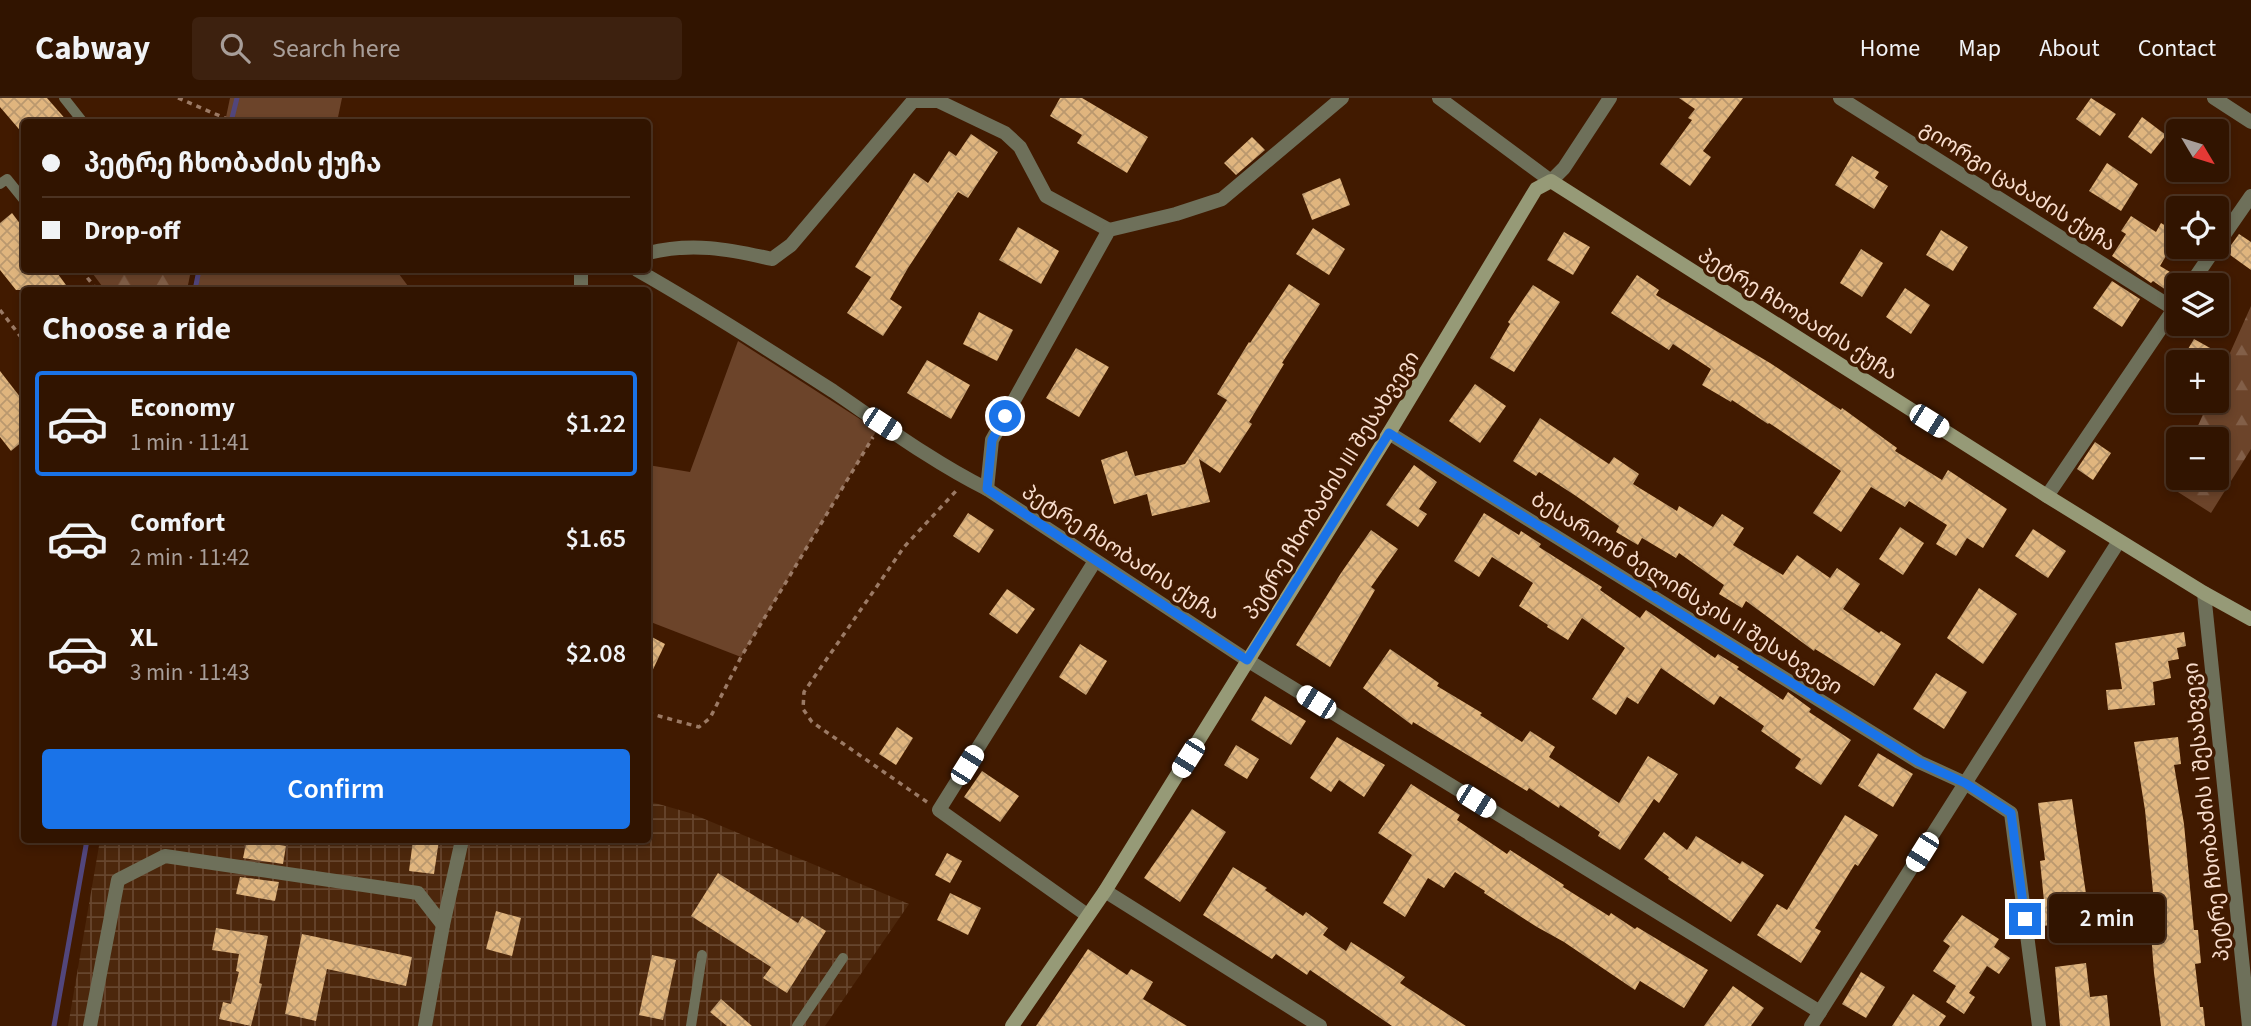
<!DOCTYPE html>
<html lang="en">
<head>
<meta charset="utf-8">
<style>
	:root { --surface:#311400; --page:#3d210f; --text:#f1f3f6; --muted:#a89e99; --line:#4c3322; --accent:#1a73e8 }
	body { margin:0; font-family:"Source Sans 3","Noto Sans Georgian",sans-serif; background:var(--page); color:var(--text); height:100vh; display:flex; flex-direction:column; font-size:26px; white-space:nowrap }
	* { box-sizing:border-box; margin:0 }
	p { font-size:23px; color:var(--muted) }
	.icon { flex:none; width:38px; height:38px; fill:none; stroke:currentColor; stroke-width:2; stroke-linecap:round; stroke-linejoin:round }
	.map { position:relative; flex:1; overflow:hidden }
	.sheet { position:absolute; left:21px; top:189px; width:630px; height:556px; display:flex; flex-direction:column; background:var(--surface); border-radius:7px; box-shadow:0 4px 10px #0003,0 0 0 2px var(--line) }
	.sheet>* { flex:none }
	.hud { position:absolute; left:21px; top:21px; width:630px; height:154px; border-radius:7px; box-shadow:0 4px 10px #0003,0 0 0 2px var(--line); display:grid; align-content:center; height:154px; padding:0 21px; background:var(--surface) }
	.needle { width:46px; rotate:128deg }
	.buttons { position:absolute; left:2166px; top:21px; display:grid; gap:14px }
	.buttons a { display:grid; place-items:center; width:63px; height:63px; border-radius:7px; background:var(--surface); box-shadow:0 4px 10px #0003,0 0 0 2px var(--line); font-size:35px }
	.end { position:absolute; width:32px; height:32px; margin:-16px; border:9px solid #1a73e8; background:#fff; box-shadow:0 0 0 4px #fff }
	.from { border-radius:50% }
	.bubble { position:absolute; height:49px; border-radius:7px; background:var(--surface); box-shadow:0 4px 10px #0003,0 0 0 2px var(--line); font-size:23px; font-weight:600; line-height:49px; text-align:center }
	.car { position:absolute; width:21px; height:42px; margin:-21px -10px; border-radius:9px; box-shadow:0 0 5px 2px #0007; background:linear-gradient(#fff 24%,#345 0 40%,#fff 0 76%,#345 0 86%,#fff 0) }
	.hud b { display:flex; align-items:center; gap:24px; height:66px; font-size:26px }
	.hud b+b { border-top:2px solid var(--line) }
	.hud i { width:18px; height:18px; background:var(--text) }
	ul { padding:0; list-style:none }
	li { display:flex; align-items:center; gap:21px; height:105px; margin:0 14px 10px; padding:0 7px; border:4px solid transparent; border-radius:7px }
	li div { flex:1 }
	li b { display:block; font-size:26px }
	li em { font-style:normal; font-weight:600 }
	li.on { border-color:var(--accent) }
	li>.icon { width:63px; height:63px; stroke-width:1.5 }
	h2 { padding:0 21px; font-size:32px; line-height:84px }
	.cta { display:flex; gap:14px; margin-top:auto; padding:14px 21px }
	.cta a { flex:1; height:80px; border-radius:7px; background:var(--accent); color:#fff; font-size:28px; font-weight:600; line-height:80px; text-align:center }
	header { display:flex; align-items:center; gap:42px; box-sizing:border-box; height:98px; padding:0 35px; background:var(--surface); border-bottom:2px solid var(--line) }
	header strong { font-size:33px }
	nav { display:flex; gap:38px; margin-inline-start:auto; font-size:24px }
	.search { width:490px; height:63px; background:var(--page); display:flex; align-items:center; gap:18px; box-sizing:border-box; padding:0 24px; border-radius:7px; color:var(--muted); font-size:26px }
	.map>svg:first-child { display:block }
	.industrial { fill:url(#industrial-grid) }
	.green { fill:#6c442a }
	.forest { fill:url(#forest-firs) }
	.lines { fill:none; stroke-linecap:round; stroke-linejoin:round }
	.stream { stroke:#52467c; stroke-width:5 }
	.building { fill:url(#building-cross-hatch) }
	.path { stroke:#9b7a65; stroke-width:3.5; stroke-dasharray:5 5; stroke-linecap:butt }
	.lane { stroke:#6e705a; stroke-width:10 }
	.street { stroke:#6e705a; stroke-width:14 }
	.secondary { stroke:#969a77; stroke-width:14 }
	.route { stroke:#1a73e8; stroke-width:9 }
	.labels { text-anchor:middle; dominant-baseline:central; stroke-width:7; stroke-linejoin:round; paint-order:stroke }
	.street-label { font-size:21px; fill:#f8ddcd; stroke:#411a00 }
</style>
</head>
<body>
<header>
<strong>Cabway</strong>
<div class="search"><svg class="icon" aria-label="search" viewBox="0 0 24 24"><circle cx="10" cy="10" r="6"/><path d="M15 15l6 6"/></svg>Search here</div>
<nav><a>Home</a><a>Map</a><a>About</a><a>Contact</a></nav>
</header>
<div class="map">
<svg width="2251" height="928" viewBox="0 0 2251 928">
	<defs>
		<pattern id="industrial-grid" width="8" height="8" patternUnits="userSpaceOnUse" patternTransform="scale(1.75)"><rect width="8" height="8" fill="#4c270c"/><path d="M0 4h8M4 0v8" fill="none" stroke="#67462e"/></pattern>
		<pattern id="forest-firs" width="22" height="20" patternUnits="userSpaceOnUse" patternTransform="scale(1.75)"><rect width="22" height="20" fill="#6c442a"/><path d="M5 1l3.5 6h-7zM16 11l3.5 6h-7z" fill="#825f48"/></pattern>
		<pattern id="building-cross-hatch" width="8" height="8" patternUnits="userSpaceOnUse" patternTransform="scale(1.75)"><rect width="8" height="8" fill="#e0b57e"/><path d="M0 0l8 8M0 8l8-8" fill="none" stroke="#ba986e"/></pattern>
	</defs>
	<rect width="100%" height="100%" fill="#411a00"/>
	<path class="industrial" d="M648 703 690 715 909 806 825 928H68L100 742H648Z"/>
	<g class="green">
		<path d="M230 0H342L337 24H225Z"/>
		<path d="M201 172H396L411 192H197Z"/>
		<path d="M738 243 877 332 741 559 648 523V367L690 374Z"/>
	</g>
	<g class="forest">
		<path d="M90 172H191L187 192H105Z"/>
		<path d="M2251 208V351L2211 415 2170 389 2179 371V380H2217V341H2192L2209 303H2217V284Z"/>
	</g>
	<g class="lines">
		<g class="stream">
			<path d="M231 24 237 0"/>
			<path d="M195 192 199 172"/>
			<path d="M54 928 87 742"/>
		</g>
	</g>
	<g class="building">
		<path d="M0 0H47L68 24H24V37L0 9Z"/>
		<path d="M1060 0H1082L1148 39 1127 75 1077 45 1082 37 1050 18Z"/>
		<path d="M1679 0H1743L1703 53 1711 59 1690 88 1660 66 1692 22 1688 20 1695 11Z"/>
		<path d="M2091 0 2116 16 2100 38 2076 21Z"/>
		<path d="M2142 19 2166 37 2151 56 2128 39Z"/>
		<path d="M971 36 998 54 968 100 958 94 908 170 890 201 902 209 883 238 847 215 871 179 855 169 914 75 928 85 949 53 956 58Z"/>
		<path d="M1252 39 1265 52 1236 77 1224 65Z"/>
		<path d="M1852 58 1879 74 1875 80 1888 88 1874 111 1835 87Z"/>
		<path d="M2107 65 2138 86 2121 113 2089 93Z"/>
		<path d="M1340 80 1350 107 1312 122 1302 96Z"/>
		<path d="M12 115 24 131V172H55L66 187 58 192H16L0 172V125Z"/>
		<path d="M2131 118 2156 134 2161 125 2179 136 2160 168 2175 177 2166 192 2153 183 2151 185 2112 158 2126 136 2121 133Z"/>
		<path d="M1018 129 1059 153 1041 186 999 162Z"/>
		<path d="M1313 130 1345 151 1329 177 1296 156Z"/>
		<path d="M1941 132 1968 149 1953 173 1926 157Z"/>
		<path d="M1564 134 1590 149 1573 177 1547 162Z"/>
		<path d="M2239 136 2251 144V172L2226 154Z"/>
		<path d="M1861 151 1883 165 1862 199 1840 185Z"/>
		<path d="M1637 177 1659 192 1656 197 1770 265 1841 312 1842 310 1897 350 1895 353 1942 382 1948 372 2007 411 1983 450 1967 440 1956 458 1936 446 1947 427 1909 403 1905 409 1871 389 1841 434 1813 415 1841 373 1769 325 1768 326 1732 302 1731 304 1702 287 1711 271 1673 246 1669 252 1611 215Z"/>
		<path d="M2112 183 2140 201 2122 229 2093 210Z"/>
		<path d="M1289 186 1320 206 1282 265 1284 266 1249 324 1252 326 1220 375 1199 361 1210 404 1152 418 1147 396 1114 406 1101 362 1127 353 1135 378 1185 366 1227 302 1217 296 1249 244 1250 245Z"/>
		<path d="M1533 187 1560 204 1514 274 1490 260 1510 226 1508 224Z"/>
		<path d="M1905 190 1930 207 1911 236 1886 219Z"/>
		<path d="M979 214 1013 232 997 263 963 246Z"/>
		<path d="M2194 241 2212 251 2204 264H2199L2185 256Z"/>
		<path d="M1076 250 1109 269 1079 319 1046 300Z"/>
		<path d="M927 262 970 287 951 321 907 295Z"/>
		<path d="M0 273 24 304V342L11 353 0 339Z"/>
		<path d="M1475 286 1506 308 1480 345 1449 323Z"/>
		<path d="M1540 320 1609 366 1614 359 1639 376 1633 386 1677 413 1679 408 1713 429 1722 416 1744 430 1733 447 1783 477 1797 457 1830 480 1837 470 1860 486 1843 511 1879 535 1881 533 1901 546 1874 588 1815 551 1814 553 1746 503 1742 510 1719 496 1724 487 1679 455 1676 460 1642 440 1638 447 1616 434 1619 428 1576 398 1539 374 1536 378 1513 363Z"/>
		<path d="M2095 344 2111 355 2093 382 2077 371Z"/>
		<path d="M1414 367 1437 384 1419 411 1427 416 1418 429 1386 407Z"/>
		<path d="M968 415 994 432 979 455 953 438Z"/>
		<path d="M1484 415 1519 437 1521 433 1541 446 1539 449 1602 489 1600 492 1640 520 1646 512 1715 560 1718 556 1739 569 1737 571 1783 602 1788 594 1811 611 1809 614 1851 642 1821 687 1795 670 1801 661 1761 633 1764 628 1720 598 1714 607 1661 570 1638 606 1627 599 1616 617 1592 601 1625 550 1582 520 1568 542 1547 529 1548 527 1519 508 1533 485 1492 459 1479 479 1454 463Z"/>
		<path d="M1900 429 1924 445 1903 477 1879 461Z"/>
		<path d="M2033 431 2066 453 2048 480 2015 458Z"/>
		<path d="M1371 432 1398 451 1371 489 1375 492 1330 569 1296 547 1341 475Z"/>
		<path d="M1979 490 2017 516 1983 566 1947 540Z"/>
		<path d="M1007 491 1035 511 1017 536 989 516Z"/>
		<path d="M2184 534 2186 548 2177 550 2179 561 2168 563 2171 580 2153 584 2155 607 2108 612 2106 592 2122 591 2115 545Z"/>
		<path d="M648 537 665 546 648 582Z"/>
		<path d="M1080 546 1107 563 1086 597 1059 579Z"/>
		<path d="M1390 551 1439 585 1437 588 1482 615 1480 617 1522 644 1530 633 1555 649 1549 659 1619 705 1648 658 1678 676 1659 705 1654 701 1620 752 1598 738 1600 734 1560 707 1559 710 1529 690 1527 693 1413 624 1412 627 1363 590Z"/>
		<path d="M1936 575 1967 594 1944 631 1913 611Z"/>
		<path d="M1265 598 1306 623 1291 647 1251 622Z"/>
		<path d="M897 629 913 640 896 667 879 656Z"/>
		<path d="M1337 639 1385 667 1364 699 1339 682 1331 694 1310 680Z"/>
		<path d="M2178 639 2181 666 2174 667 2184 726 2194 832H2198L2201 865 2195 866 2200 909H2203L2205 928H2161L2154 875 2148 795 2153 794 2145 712 2134 644Z"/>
		<path d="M1236 647 1259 661 1247 681 1224 667Z"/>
		<path d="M1878 655 1913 676 1893 709 1858 688Z"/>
		<path d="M982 673 1019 698 1000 724 964 699Z"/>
		<path d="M1411 686 1460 717 1457 722 1507 756 1510 752 1564 787 1563 789 1609 818 1611 815 1635 831 1637 829 1708 872 1684 910 1640 883 1635 892 1564 844 1537 829 1484 795 1485 793 1455 774 1444 790 1428 780 1405 819 1383 805 1412 757 1378 735Z"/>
		<path d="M2072 701 2090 823 2043 828 2041 803H2044L2040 763 2045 762 2038 705Z"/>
		<path d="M1192 711 1226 734 1180 804 1144 780Z"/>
		<path d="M1845 717 1878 737 1858 768 1855 766 1815 830 1821 833 1801 865 1757 837 1777 806 1787 812Z"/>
		<path d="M1664 734 1687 752 1696 738 1740 766 1742 763 1764 777 1731 824 1668 781 1669 779 1644 761Z"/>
		<path d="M247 742 286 748 283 766 243 760Z"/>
		<path d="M413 742H439L434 776 409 773Z"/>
		<path d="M947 755 962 763 950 785 935 777Z"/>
		<path d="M1233 769 1267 790 1265 792 1303 818 1306 814 1328 830 1323 837 1346 853 1351 844 1405 879 1400 885 1466 928H1392L1310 872 1307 877 1276 856 1272 861 1203 817Z"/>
		<path d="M718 775 798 825 802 818 826 833 787 895 763 880 771 869 691 818Z"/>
		<path d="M240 779 279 784 275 803 236 796Z"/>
		<path d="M950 795 981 810 968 837 937 822Z"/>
		<path d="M496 813 521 820 512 858 486 851Z"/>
		<path d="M1962 817 1999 841 1994 849 2010 860 1999 876 1987 868 1969 895 1975 899 1964 916 1946 904 1956 888 1933 873 1950 848 1943 843Z"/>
		<path d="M216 830 268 838 259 885 262 886 251 928 219 921 223 904 231 906 239 874 236 873 239 856 212 852Z"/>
		<path d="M302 836 412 859 406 888 327 871 316 923 285 916Z"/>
		<path d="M1088 851 1127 877 1131 871 1153 884 1143 901 1187 928H1036Z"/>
		<path d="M652 857 676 862 663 922 639 917Z"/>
		<path d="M2086 865 2090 899 2107 897 2110 928H2060L2055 869Z"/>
		<path d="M1861 874 1885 889 1866 920 1842 906Z"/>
		<path d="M1733 888 1764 910 1751 928H1704Z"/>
		<path d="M1913 896 1946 918 1939 928H1892Z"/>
		<path d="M721 901 752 928H727L710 914Z"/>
	</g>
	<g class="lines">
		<g class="path">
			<path d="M178 0 234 24"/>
			<path d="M81 172 94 188 89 192"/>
			<path d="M0 212 24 243"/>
			<path d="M648 615 699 629 710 620 741 559 873 339"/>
			<path d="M927 704 812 624 803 611 804 594 904 449 956 393"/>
		</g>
		<g class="lane">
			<path d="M64 0 83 24"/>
			<path d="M0 86 7 81 24 102"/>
			<path d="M691 928 702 857"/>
			<path d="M797 928 843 860"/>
		</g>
		<g class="street">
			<path d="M1439 0 1551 83 1564 70 1610 0"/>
			<path d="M1840 0 2174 211"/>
			<path d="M2214 0 2251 24"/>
			<path d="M2217 147 2251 98"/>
			<path d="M648 155C692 144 728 151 772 161L791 147 913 3H938L1005 35 1020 49 1046 98 1109 132"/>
			<path d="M637 172C704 210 768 251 833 293 883 327 933 364 987 391L1247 562 1820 914"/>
			<path d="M2190 187 2216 149"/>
			<path d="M581 192V172"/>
			<path d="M1389 335 1919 664 1965 685 2011 715 2039 928"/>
			<path d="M987 391 992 342 1109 132 1176 116 1222 101 1342 0"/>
			<path d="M2047 398 2178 205"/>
			<path d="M2204 495 2249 928"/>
			<path d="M1105 793 1320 928"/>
			<path d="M1087 817 939 712 1095 463"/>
			<path d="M90 928 118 782 165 758 418 795 443 827"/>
			<path d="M425 928 443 827 462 742"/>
			<path d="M1811 928 2119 443"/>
		</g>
		<path class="secondary" d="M1012 928 1105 793 1389 335 1536 91 1551 83 2047 398 2204 495 2251 521"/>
	</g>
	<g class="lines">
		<path class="route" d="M1005 318 992 342 987 391 1247 562 1389 335 1919 664 1965 685 2011 715 2025 821"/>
	</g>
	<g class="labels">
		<g class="street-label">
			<text transform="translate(2018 88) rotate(32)">გიორგი ცაბაძის ქუჩა</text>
			<text transform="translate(1798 216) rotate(32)">პეტრე ჩხობაძის ქუჩა</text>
			<text transform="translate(1331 387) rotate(-58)">პეტრე ჩხობაძის III შესახვევი</text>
			<text transform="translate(1121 454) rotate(33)">პეტრე ჩხობაძის ქუჩა</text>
			<text transform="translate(1687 495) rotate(32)">ბესარიონ ბელინსკის II შესახვევი</text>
			<text transform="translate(2206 714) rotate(-96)">პეტრე ჩხობაძის I შესახვევი</text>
		</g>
	</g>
</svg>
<div class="buttons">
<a><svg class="needle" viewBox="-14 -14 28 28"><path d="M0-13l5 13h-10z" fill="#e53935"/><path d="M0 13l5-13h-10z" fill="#a89e99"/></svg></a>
<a><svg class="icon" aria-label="locate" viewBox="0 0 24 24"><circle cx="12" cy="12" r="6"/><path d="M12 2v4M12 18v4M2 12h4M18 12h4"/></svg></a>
<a><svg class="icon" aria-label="layers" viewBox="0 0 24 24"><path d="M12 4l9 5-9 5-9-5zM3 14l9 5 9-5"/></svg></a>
<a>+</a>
<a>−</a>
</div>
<i class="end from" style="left:1005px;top:318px"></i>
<i class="end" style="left:2025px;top:821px"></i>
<div class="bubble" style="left:2049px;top:796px;width:116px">2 min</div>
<i class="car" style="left:1929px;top:323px;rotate:122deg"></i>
<i class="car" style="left:882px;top:326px;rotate:123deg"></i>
<i class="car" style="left:1316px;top:604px;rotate:302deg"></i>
<i class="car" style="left:1188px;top:660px;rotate:212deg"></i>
<i class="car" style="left:967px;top:667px;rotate:32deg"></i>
<i class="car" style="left:1476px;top:703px;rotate:122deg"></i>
<i class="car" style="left:1922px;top:754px;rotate:212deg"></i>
<div class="hud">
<b><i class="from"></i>პეტრე ჩხობაძის ქუჩა</b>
<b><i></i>Drop-off</b>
</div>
<section class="sheet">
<h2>Choose a ride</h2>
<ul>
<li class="on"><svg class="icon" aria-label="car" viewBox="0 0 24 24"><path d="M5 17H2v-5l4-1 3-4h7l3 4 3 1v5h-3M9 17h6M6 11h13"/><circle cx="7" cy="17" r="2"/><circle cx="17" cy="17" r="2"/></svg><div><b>Economy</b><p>1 min · 11:41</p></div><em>$1.22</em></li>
<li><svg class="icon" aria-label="car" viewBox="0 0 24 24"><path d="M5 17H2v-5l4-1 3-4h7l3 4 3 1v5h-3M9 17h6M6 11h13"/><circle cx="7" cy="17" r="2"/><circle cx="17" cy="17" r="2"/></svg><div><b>Comfort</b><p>2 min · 11:42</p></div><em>$1.65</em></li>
<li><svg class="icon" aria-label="car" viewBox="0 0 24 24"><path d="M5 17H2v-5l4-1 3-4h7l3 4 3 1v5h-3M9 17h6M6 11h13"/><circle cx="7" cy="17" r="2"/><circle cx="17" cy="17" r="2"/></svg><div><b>XL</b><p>3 min · 11:43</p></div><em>$2.08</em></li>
</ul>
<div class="cta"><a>Confirm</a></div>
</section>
</div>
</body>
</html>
